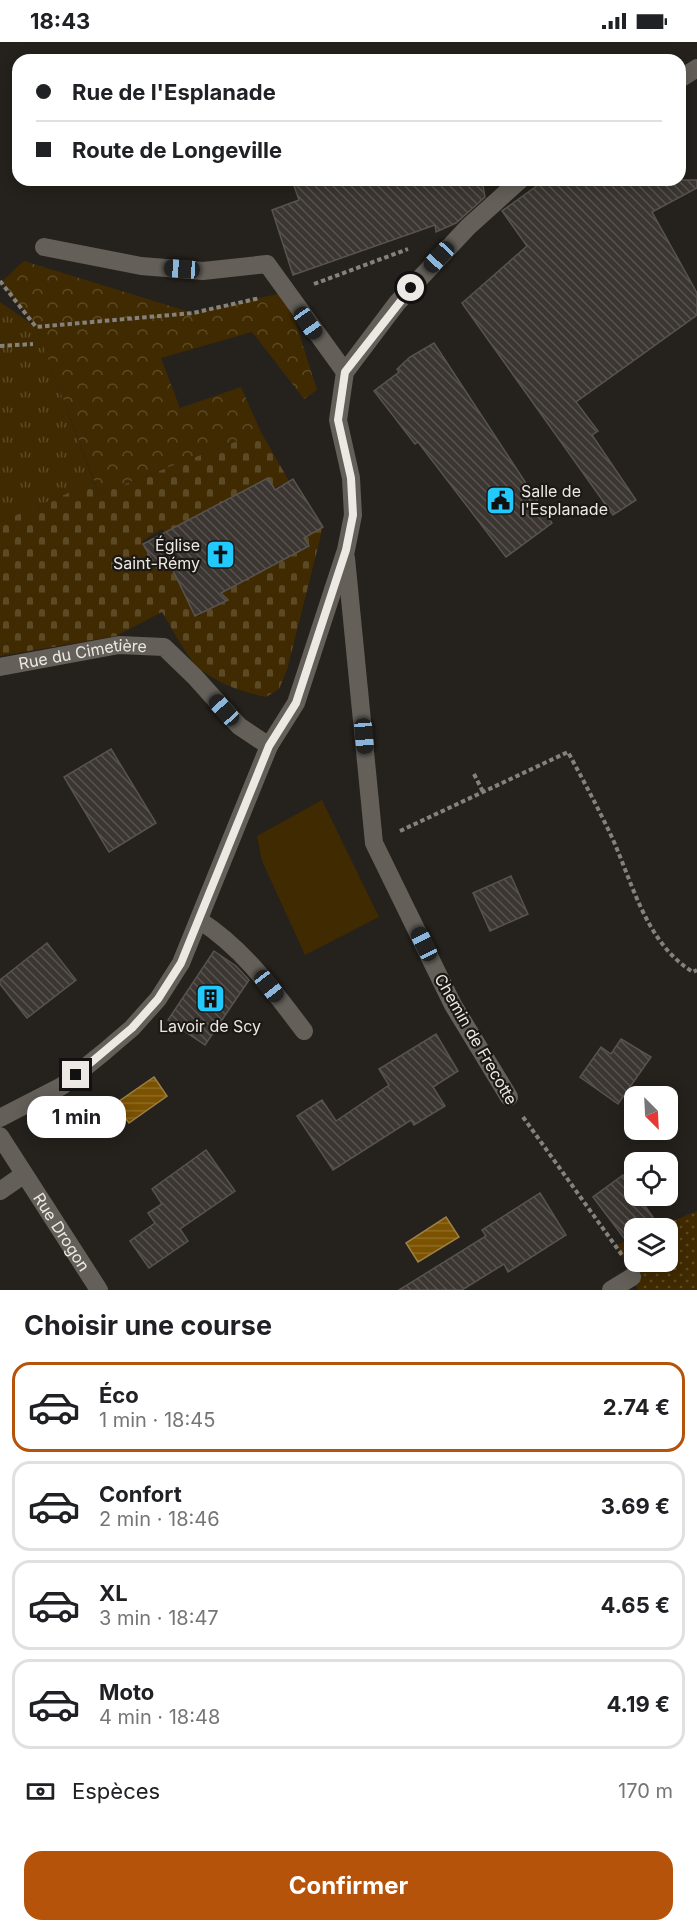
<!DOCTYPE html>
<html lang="fr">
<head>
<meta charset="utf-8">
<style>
	:root { --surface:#fff; --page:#f2f2f2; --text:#202124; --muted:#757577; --line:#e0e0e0; --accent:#b45309 }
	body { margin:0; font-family:Inter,sans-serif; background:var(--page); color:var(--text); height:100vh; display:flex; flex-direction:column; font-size:22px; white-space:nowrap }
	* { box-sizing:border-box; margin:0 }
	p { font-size:20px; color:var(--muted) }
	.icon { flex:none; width:33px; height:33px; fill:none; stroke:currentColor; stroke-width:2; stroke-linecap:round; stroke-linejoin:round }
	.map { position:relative; height:1248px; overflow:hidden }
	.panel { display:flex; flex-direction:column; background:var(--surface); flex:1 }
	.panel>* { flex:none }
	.top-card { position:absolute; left:12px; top:12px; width:674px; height:132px; border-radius:18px; box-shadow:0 3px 15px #0003; display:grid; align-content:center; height:132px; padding:0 24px; background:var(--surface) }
	.needle { width:39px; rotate:156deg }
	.buttons { position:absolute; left:624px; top:1044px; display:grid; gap:12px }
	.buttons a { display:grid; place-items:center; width:54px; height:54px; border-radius:12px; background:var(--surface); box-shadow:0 3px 15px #0003; font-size:30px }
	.end { position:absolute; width:27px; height:27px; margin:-14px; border:8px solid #ece9e5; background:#111; box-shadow:0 0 0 3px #111 }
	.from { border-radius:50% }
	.bubble { position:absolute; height:42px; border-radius:18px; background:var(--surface); box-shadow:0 3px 15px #0003; font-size:20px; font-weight:700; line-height:42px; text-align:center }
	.car { position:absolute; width:18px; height:36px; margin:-18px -9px; border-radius:8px; box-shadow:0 0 4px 2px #0007; background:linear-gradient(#222 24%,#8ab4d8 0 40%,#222 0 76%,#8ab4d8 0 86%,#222 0) }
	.top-card b { display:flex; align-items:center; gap:21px; height:57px; font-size:22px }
	.top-card b+b { border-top:2px solid var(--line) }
	.top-card i { width:15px; height:15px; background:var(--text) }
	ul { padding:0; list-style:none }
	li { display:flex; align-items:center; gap:18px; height:90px; margin:0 12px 9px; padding:0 12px; border:3px solid var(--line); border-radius:18px }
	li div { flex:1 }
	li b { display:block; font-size:22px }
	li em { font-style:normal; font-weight:700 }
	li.active { border-color:var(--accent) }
	li>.icon { width:54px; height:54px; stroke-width:1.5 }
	h2 { padding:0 24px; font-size:27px; line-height:72px }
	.pay { display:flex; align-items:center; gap:15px; height:66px; padding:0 24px; font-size:22px }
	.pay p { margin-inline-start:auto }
	.button { display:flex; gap:12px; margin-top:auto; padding:12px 24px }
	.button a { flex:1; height:69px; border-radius:18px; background:var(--accent); color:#fff; font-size:24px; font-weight:700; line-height:69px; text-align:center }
	.status { display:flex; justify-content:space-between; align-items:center; height:42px; padding:0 30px; background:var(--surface); direction:ltr }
	.status svg { height:16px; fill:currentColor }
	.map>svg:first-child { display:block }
	.grass { fill:url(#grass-dots) }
	.forest { fill:url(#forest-crowns) }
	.cemetery { fill:url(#cemetery-stones) }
	.park { fill:url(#park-tufts) }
	.pitch { fill:#402a01 }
	.water { fill:url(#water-rules); stroke:#9d7f45; stroke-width:1.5 }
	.building { fill:url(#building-back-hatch); stroke:#58534d; stroke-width:1.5 }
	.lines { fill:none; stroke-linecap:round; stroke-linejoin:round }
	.path { stroke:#85827d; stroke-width:4; stroke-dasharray:4.5 3; stroke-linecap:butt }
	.minor { stroke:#646059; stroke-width:18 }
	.route { stroke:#ece9e5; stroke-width:8 }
	.labels { text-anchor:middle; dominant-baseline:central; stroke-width:4.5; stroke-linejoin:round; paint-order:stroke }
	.poi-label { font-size:16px; fill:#ece9e5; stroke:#1c1813; text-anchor:start }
	.street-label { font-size:16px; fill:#ece9e5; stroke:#1c1813 }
</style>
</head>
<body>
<div class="status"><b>18:43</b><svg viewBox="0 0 49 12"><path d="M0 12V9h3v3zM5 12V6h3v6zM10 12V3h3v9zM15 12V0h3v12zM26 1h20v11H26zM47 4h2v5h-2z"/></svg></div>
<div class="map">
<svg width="697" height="1248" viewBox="0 0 697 1248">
	<defs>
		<pattern id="grass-dots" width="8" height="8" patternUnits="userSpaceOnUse" patternTransform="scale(1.5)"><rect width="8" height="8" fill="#402a01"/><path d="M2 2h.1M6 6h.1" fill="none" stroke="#5c4926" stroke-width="1.8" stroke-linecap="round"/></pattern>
		<pattern id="forest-crowns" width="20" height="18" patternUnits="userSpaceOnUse" patternTransform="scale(1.5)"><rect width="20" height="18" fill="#402a01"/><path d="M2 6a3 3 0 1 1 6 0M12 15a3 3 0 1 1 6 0" fill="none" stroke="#5c4926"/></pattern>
		<pattern id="cemetery-stones" width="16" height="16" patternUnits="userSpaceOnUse" patternTransform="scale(1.5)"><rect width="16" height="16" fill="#402a01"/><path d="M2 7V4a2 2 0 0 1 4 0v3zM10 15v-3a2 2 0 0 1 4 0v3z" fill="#5c4926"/></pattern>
		<pattern id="park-tufts" width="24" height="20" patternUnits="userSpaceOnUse" patternTransform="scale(1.5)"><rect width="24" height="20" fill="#402a01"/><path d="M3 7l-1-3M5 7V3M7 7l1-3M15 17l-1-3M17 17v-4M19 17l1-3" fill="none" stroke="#5c4926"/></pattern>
		<pattern id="water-rules" width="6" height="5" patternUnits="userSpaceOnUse" patternTransform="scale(1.5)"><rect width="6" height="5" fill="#7b5200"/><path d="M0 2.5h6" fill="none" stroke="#8e6b25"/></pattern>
		<pattern id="building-back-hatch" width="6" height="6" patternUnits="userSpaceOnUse" patternTransform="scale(1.5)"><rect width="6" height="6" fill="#3b3631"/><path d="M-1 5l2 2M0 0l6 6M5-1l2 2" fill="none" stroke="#58534f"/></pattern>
	</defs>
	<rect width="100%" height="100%" fill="#25211c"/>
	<path class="grass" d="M697 1169V1248H638L617 1203 634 1195V1220H668V1186H656Z"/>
	<path class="forest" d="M24 219 193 271 286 250 317 348 304 357 252 290 161 316 180 366 241 345 261 390 99 452 36 285 1 240Z"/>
	<path class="cemetery" d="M261 390 289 439 168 496 162 487 142 499 157 526 169 520 197 569V574H200L201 571 227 559 223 550 308 504 304 496 323 485 287 628 279 647 266 655C244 651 216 641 198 625 185 613 172 586 162 570L116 594 0 614V480L94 440 99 452Z"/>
	<path class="park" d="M0 260 36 285 94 440 0 480Z"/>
	<path class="pitch" d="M322 758 379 875 305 913 262 819 257 794Z"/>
	<g class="water">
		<path d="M154 1035 167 1054 129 1081 115 1062Z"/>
		<path d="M446 1175 459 1195 418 1220 406 1201Z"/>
	</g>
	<g class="building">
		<path d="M292 138H482L485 155 456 181 436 190 435 183 293 233 272 168 299 158Z"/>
		<path d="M545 138H697V146L652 170 697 251V273L576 360 598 389 592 393 636 458 613 473 462 261 527 204 502 169Z"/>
		<path d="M434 301 552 481 506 515 418 400 415 402 374 349 399 330 397 327 410 315Z"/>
		<path d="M268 436 275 448 293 437 323 485 304 496 309 504 221 551 228 558 195 574 169 520 157 526 143 502Z"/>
		<path d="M111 707 156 781 109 810 64 735Z"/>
		<path d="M511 834 528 872 490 889 473 851Z"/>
		<path d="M47 901 76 938 27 976 0 942V938Z"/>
		<path d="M214 909 236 924 249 938 205 1003 168 978Z"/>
		<path d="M436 992 458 1029 433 1045 445 1064 414 1083 411 1078 333 1128 297 1074 322 1058 336 1079 389 1043 379 1027Z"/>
		<path d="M621 997 651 1015 618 1062 580 1035 601 1005 611 1012Z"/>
		<path d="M206 1108 235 1149 180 1187 188 1199 149 1226 130 1199 155 1181 148 1171 162 1162 152 1147Z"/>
		<path d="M623 1133 634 1148V1154H638L653 1175 624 1196 593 1155Z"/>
		<path d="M540 1151 566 1193 508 1230 504 1222 462 1248H399L486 1194 482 1188Z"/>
	</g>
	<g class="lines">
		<g class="path">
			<path d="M0 239 36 285 193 271 260 256"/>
			<path d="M314 242 408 207"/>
			<path d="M0 304 33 302"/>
			<path d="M474 732 483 750"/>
			<path d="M400 789 568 710C582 736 596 762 609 789 632 837 644 900 693 930L697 928"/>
			<path d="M523 1075 622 1213"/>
		</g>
		<g class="minor">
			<path d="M680 37 697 26"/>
			<path d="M44 205 141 224 203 229 267 222 345 330"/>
			<path d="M346 516 374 801 453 963 509 1055"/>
			<path id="s1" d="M0 625 119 603 164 605 195 635 239 684 269 704"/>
			<path d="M199 878C244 907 272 947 304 989"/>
			<path d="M0 1076 62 1044 104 1010 132 986 158 957 181 921 269 704 296 661 346 508 353 473 351 436 338 378 345 330 397 261 468 185 520 138"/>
			<path id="s2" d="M0 1094 99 1248"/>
			<path d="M0 1149 23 1133"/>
			<path d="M611 1248 632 1235"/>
		</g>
	</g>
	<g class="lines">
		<path class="route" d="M76 1033 132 986 158 957 181 921 269 704 296 661 346 508 353 473 351 436 338 378 345 330 411 246"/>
	</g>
	<defs>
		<symbol id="civic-square" viewBox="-11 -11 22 22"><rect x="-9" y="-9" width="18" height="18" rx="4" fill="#21c9fd" stroke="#1c1813"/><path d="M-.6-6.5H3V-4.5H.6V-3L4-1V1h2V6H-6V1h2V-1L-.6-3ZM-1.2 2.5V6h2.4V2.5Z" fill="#111"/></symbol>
		<symbol id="church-square" viewBox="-11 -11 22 22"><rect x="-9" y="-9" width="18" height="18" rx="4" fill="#21c9fd" stroke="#1c1813"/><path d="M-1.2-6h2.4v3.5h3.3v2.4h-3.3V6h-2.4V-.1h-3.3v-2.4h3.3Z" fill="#111"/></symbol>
		<symbol id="building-square" viewBox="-11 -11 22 22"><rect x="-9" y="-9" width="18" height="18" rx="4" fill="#21c9fd" stroke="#1c1813"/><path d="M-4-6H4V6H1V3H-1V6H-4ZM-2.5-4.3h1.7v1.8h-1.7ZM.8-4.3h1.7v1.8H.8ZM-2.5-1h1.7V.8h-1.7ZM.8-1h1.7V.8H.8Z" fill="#111"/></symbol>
	</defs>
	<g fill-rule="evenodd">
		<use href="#civic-square" x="484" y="442" width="33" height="33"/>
		<use href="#church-square" x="204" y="496" width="33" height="33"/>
		<use href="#building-square" x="194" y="940" width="33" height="33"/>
	</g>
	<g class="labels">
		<g class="poi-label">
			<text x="521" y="449">Salle de<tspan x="521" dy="18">l'Esplanade</tspan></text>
			<text x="200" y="503" text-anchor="end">Église<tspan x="200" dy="18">Saint-Rémy</tspan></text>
			<text x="210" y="984" text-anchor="middle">Lavoir de Scy</text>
		</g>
		<g class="street-label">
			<text stroke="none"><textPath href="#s1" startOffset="84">Rue du Cimetière</textPath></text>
			<text transform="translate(476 997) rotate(60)">Chemin de Frecotte</text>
			<text stroke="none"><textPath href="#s2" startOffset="114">Rue Drogon</textPath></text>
		</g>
	</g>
</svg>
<div class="buttons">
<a><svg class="needle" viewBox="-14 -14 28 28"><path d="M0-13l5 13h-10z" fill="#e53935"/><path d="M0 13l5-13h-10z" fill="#757577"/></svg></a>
<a><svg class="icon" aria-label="locate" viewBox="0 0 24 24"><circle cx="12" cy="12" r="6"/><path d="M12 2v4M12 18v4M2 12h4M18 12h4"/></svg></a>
<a><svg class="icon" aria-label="layers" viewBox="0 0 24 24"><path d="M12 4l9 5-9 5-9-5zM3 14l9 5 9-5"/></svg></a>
</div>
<i class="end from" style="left:411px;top:246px"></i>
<i class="end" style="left:76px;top:1033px"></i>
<div class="bubble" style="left:27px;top:1054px;width:99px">1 min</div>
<i class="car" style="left:439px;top:215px;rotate:223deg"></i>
<i class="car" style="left:182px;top:227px;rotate:274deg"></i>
<i class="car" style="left:308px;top:281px;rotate:145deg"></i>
<i class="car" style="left:224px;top:668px;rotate:318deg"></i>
<i class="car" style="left:364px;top:694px;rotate:175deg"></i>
<i class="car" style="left:424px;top:902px;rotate:334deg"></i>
<i class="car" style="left:269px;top:944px;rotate:142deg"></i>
<div class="top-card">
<b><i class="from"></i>Rue de l'Esplanade</b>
<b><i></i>Route de Longeville</b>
</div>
</div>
<section class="panel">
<h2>Choisir une course</h2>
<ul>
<li class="active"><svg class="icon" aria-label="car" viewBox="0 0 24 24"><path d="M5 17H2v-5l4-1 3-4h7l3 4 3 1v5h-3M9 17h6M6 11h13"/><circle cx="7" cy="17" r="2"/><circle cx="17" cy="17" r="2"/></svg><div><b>Éco</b><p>1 min · 18:45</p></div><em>2.74 €</em></li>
<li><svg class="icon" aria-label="car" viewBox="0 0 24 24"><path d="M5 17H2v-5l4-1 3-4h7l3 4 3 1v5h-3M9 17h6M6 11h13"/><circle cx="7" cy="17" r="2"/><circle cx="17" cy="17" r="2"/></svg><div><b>Confort</b><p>2 min · 18:46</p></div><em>3.69 €</em></li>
<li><svg class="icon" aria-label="car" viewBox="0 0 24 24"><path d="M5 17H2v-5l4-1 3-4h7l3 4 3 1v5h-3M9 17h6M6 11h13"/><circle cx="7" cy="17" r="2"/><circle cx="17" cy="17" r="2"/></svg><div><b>XL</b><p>3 min · 18:47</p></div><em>4.65 €</em></li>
<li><svg class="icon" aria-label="car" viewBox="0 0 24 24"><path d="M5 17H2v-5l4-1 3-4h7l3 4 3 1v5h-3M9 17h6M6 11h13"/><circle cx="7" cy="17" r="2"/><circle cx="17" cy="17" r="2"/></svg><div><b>Moto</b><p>4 min · 18:48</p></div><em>4.19 €</em></li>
</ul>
<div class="pay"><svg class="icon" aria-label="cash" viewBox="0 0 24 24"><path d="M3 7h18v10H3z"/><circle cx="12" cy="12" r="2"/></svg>Espèces<p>170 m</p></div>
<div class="button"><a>Confirmer</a></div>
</section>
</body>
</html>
